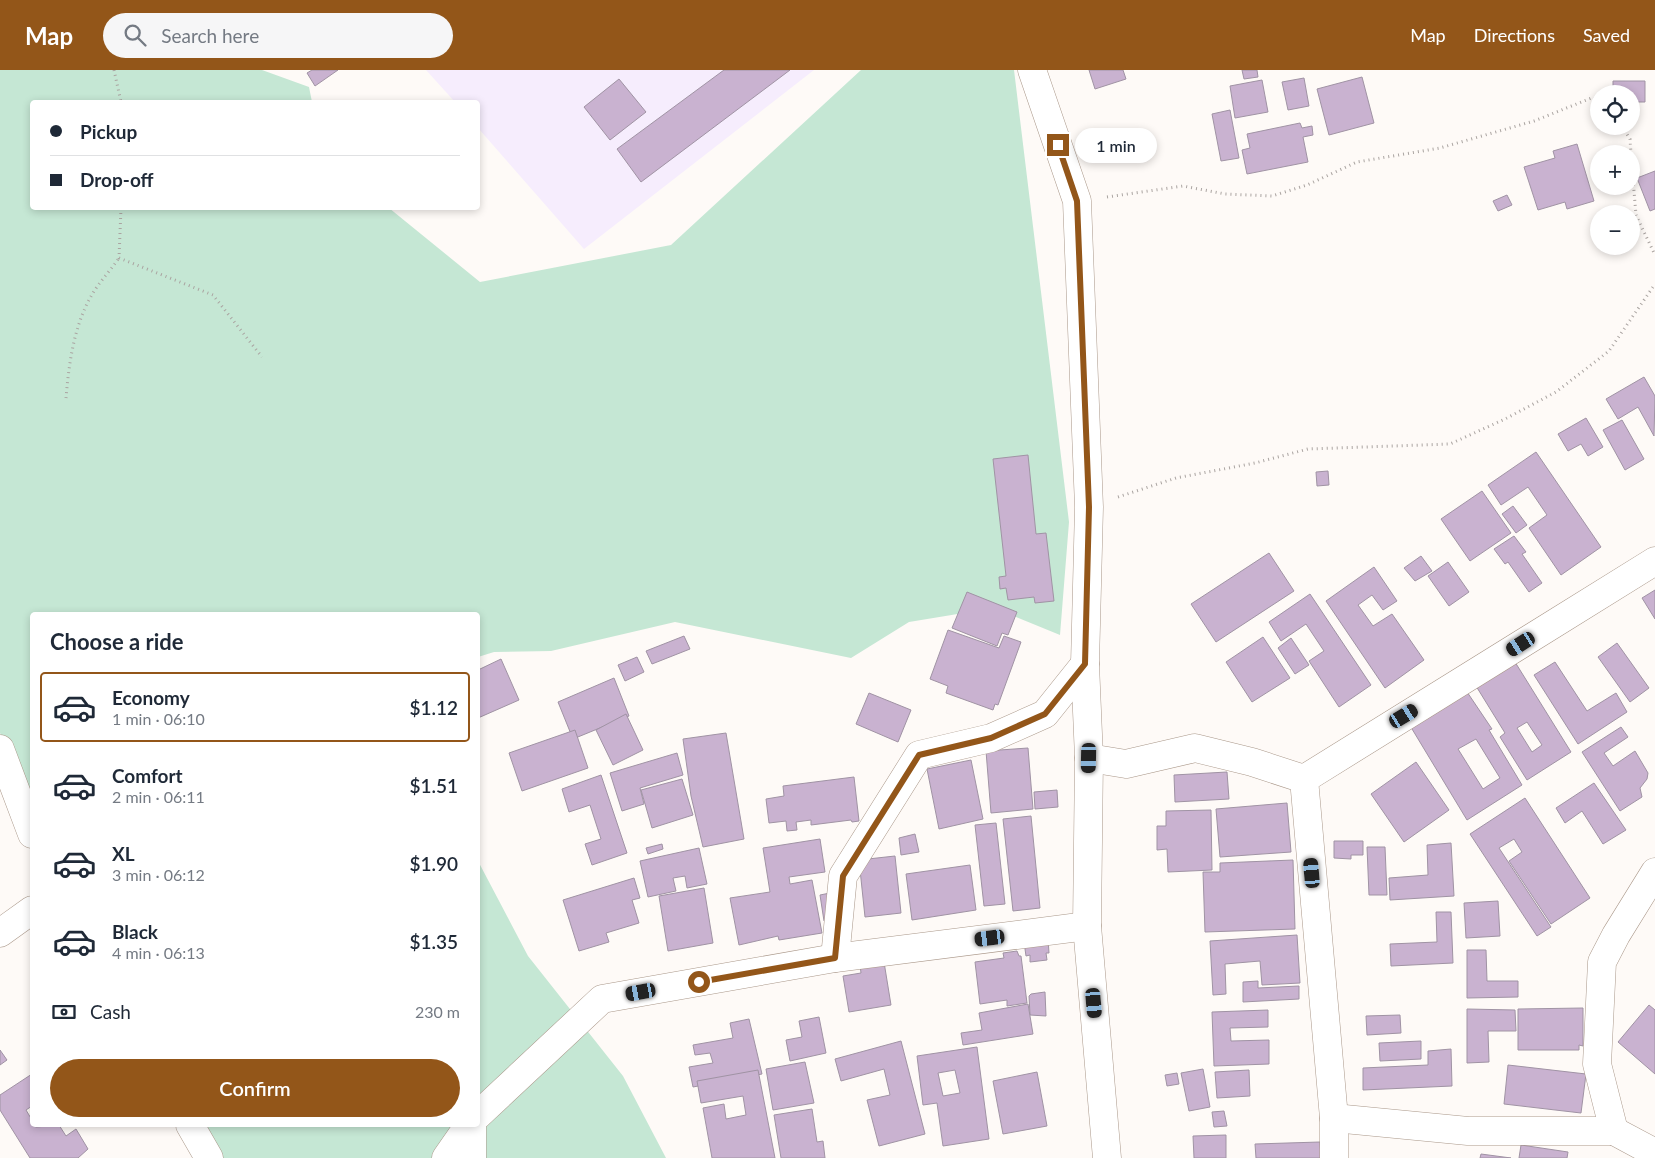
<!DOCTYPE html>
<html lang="en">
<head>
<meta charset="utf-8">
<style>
	:root { --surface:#fff; --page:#f6f6f7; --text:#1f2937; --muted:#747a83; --line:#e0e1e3; --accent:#935619 }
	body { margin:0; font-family:Lato,sans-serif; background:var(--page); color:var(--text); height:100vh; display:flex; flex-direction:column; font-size:19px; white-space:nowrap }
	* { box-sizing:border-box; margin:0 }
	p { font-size:16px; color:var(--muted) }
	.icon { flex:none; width:28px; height:28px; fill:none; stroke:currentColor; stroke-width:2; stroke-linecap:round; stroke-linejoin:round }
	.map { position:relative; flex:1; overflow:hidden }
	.details { position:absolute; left:30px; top:542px; width:450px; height:515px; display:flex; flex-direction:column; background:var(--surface); border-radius:5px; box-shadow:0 2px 8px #0003 }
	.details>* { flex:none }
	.guide { position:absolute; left:30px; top:30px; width:450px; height:110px; border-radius:5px; box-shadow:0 2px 8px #0003; display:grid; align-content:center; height:110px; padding:0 20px; background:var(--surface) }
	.controls { position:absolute; left:1590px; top:15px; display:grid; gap:10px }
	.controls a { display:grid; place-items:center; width:50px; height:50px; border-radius:50%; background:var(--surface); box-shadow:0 2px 8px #0003; font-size:25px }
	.end { position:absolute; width:22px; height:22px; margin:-11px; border:6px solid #935619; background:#fff; box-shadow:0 0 0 2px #fff }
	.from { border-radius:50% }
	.bubble { position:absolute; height:35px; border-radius:18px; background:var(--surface); box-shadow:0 2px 8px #0003; font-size:16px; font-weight:600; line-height:35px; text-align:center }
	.car { position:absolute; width:15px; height:30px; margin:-15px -8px; border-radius:6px; box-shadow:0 0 4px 1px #0007; background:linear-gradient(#222 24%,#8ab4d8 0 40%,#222 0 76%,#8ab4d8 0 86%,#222 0) }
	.guide b { display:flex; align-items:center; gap:18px; height:48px; font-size:19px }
	.guide b+b { border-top:1px solid var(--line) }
	.guide i { width:12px; height:12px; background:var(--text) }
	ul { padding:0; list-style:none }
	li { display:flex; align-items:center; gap:15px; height:70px; margin:0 10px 8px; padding:0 10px; border:2px solid transparent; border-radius:5px }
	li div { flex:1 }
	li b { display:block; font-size:19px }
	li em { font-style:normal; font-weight:600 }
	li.current { border-color:var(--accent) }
	li>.icon { width:45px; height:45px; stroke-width:1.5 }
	h2 { padding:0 20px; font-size:22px; line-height:60px }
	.pay { display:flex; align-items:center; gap:12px; height:55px; padding:0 20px; font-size:19px }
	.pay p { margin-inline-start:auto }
	.cta { display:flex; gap:10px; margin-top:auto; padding:10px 20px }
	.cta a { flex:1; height:58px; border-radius:30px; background:var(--accent); color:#fff; font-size:20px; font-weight:600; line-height:58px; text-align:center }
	header { display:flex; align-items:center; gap:30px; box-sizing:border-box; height:70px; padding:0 25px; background:var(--accent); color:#fff }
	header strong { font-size:24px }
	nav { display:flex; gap:28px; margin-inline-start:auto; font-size:18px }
	.search { width:350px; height:45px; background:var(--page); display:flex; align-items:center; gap:12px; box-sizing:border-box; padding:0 18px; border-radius:28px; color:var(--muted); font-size:19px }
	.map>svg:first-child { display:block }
	.education { fill:#f6edfd }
	.green { fill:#c5e7d4 }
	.building { fill:#c9b2d0; stroke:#a093a4; fill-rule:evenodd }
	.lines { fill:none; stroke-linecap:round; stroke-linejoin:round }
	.minor-casing { stroke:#aa988a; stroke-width:29 }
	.path { stroke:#aaa4a1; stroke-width:3; stroke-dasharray:1 4; stroke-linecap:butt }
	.minor { stroke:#fff; stroke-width:28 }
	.route { stroke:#935619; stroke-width:6 }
</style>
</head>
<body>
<header>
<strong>Map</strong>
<div class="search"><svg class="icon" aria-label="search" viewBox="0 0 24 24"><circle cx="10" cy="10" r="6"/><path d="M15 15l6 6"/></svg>Search here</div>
<nav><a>Map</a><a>Directions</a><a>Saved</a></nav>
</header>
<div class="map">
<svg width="1655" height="1088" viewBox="0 0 1655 1088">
	<rect width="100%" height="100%" fill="#fefaf7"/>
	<path class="education" d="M426 0H814L584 179 478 58V32H455Z"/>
	<g class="green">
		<path d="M0 0H262L309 17 312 32H32V138H389L480 212 671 175 861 0H1014L1069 452 1060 565 994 538 909 552 851 588 675 552 551 581 494 582 478 587V545H32V736L0 663Z"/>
		<path d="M478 791 528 886 623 1006 666 1088H205L188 1055H478Z"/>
	</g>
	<g class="building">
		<path d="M312 0H338L315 16 307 3Z"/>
		<path d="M724 0H790L641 112 617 79Z"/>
		<path d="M1089 0H1123L1126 9 1095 19Z"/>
		<path d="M1242 0H1257L1258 7 1244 9Z"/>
		<path d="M1362 7 1374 53 1329 65 1317 19Z"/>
		<path d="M1304 8 1309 36 1288 40 1282 12Z"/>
		<path d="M619 9 646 42 610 70 584 37Z"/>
		<path d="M1262 10 1268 42 1235 48 1230 16Z"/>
		<path d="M1613 11H1645V32H1631V24H1613Z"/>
		<path d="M1230 40 1239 88 1221 91 1212 44Z"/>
		<path d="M1300 53 1302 58 1312 56 1313 65 1303 67 1308 92 1247 104 1242 80 1250 78 1247 64Z"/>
		<path d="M1577 74 1594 131 1567 139 1565 132 1538 140 1524 97 1555 88 1553 81Z"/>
		<path d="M1655 101V139L1650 141 1637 108Z"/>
		<path d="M1507 125 1512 135 1498 141 1493 131Z"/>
		<path d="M1644 307 1655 326 1654 366 1638 337 1618 349 1606 329Z"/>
		<path d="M1586 348 1603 377 1588 386 1581 374 1568 381 1558 364Z"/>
		<path d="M1622 350 1644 389 1625 400 1603 360Z"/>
		<path d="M1536 382 1601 477 1561 505 1529 458 1547 445 1528 417 1501 435 1488 415Z"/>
		<path d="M1028 385 1036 464 1046 463 1054 531 1035 533 1034 527 1008 530 1006 518 1000 519 999 507 1006 506 993 389Z"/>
		<path d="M1328 401 1329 415 1317 416 1316 402Z"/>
		<path d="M1482 421 1511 463 1470 491 1441 449Z"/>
		<path d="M1513 436 1527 455 1516 463 1502 444Z"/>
		<path d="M1514 466 1526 482 1522 484 1542 513 1529 522 1508 492 1505 494 1494 479Z"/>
		<path d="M1269 483 1294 521 1216 572 1191 534Z"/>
		<path d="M1421 486 1432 501 1415 511 1404 498Z"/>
		<path d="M1448 492 1469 522 1449 536 1428 506Z"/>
		<path d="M1374 497 1397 531 1383 540 1372 525 1358 535 1373 556 1392 544 1424 590 1385 618 1326 531Z"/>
		<path d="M1655 520V549L1642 528Z"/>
		<path d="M967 522 1017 542 1008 565 1002 563 997 576 952 558Z"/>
		<path d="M1310 524 1371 615 1339 637 1309 591 1324 581 1306 554 1281 571 1269 552Z"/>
		<path d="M948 560 999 578 1004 566 1021 572 998 635 995 634 993 640 946 623 948 616 930 609Z"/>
		<path d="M684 566 690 579 652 594 646 581Z"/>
		<path d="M1263 567 1290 608 1252 632 1226 592Z"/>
		<path d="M1291 568 1309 595 1295 604 1278 578Z"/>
		<path d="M1617 573 1649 618 1630 632 1598 587Z"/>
		<path d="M637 587 644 602 625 611 618 595Z"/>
		<path d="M501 589 519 630 478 648V600Z"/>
		<path d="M1515 592 1571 682 1527 710 1500 667 1505 663 1476 616ZM1527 652 1542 675 1532 682 1517 658Z"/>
		<path d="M1555 592 1587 641 1616 623 1627 642 1578 674 1534 605Z"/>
		<path d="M614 608 629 646 573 669 558 632Z"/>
		<path d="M1461 613 1492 659 1489 660 1522 715 1467 750 1406 649ZM1476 669 1500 708 1483 719 1458 679Z"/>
		<path d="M869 623 911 640 898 672 856 654Z"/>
		<path d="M626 644 643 680 613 695 596 660Z"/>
		<path d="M1621 657 1628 667 1604 683 1613 696 1635 681 1648 703 1647 709 1640 718 1642 727 1620 741 1582 682Z"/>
		<path d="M575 660 588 698 522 721 509 683Z"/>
		<path d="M726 663 744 769 703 777 691 726 683 669Z"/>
		<path d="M1028 678 1033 739 991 743 986 681Z"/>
		<path d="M677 683 683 705 640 718 644 734 622 741 610 703Z"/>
		<path d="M971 690 983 749 939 759 927 699Z"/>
		<path d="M1416 692 1449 740 1404 772 1371 724Z"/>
		<path d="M1227 702 1229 729 1175 732 1174 705Z"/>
		<path d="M601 705 627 783 592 795 585 774 601 769 590 735 569 742 562 719Z"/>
		<path d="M854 707 859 751 852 752 851 750 811 755V750L796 752 797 760 787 761 786 751 769 753 766 729 784 726 783 716Z"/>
		<path d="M682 709 693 745 652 758 641 720Z"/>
		<path d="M1594 713 1626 760 1603 774 1582 741 1565 753 1556 738Z"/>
		<path d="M1057 720 1058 737 1035 739 1034 722Z"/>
		<path d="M1525 728 1590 828 1551 854 1509 791 1522 782 1514 769 1499 778 1551 857 1537 866 1470 764Z"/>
		<path d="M1287 733 1291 782 1220 787 1216 739Z"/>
		<path d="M1211 740 1212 800 1168 802 1167 779 1157 780V756H1166V741Z"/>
		<path d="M1031 746 1040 838 1013 841 1003 749Z"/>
		<path d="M996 753 1005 834 984 836 975 755Z"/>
		<path d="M915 764 919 782 901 785 899 768Z"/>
		<path d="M820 769 825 802 789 807 790 814 812 810 822 863 779 870 778 866 739 875 730 828 770 822 763 778Z"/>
		<path d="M1334 771H1363V785H1351V789L1334 788Z"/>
		<path d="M1451 773 1454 826 1390 830 1389 808 1428 805 1427 775Z"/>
		<path d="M662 774 663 779 648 784 646 778Z"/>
		<path d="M1367 777H1385L1387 825H1369Z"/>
		<path d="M699 778 707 814 687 818 685 806 673 808 676 821 648 827 640 791Z"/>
		<path d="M895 786 901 843 865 847 859 790Z"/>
		<path d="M1293 790 1295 859 1205 862 1203 802H1220V793Z"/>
		<path d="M970 795 976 840 912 850 906 804Z"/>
		<path d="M634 808 640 828 632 830 639 853 606 863 609 872 579 881 563 830Z"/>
		<path d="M704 818 713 873 668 881 659 826Z"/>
		<path d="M830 823 833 850 824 851 820 825Z"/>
		<path d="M1498 831 1500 866 1466 868 1464 833Z"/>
		<path d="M1436 842H1451L1453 893 1391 896 1390 874 1437 872Z"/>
		<path d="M1297 865 1300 913 1262 915 1260 891 1225 894 1226 924 1213 925 1210 871Z"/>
		<path d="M1048 869 1049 883H1046L1047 890 1030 892V885L1026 886 1024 872Z"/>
		<path d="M1467 880H1486L1487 911H1518V927L1467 928Z"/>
		<path d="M1017 881 1019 886H1021L1027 933 1007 936V930L980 934 975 892 1004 888 1003 883Z"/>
		<path d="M884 892 891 935 849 942 843 906 861 903 860 895Z"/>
		<path d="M1258 911V918L1299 916V929L1243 932V912Z"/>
		<path d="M1045 922 1046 946 1030 945 1029 926 1031 924Z"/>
		<path d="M1028 934 1033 964 963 975 961 963 982 960 979 943Z"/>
		<path d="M1649 935 1655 940V1004L1618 972Z"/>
		<path d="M1583 938V976L1579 975V980H1518V939Z"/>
		<path d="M1467 939 1515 940 1516 961H1488L1489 992 1467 993Z"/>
		<path d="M1268 940V957L1230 958 1231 971 1269 970V994L1214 996 1212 942Z"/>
		<path d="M1400 945 1401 963 1367 965 1366 946Z"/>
		<path d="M819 947 826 983 790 991 786 970 802 967 799 951Z"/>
		<path d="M749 949 762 1004 693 1017 689 997 713 993 710 983 695 985 693 975 733 968 730 953Z"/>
		<path d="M901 971 925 1064 879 1076 867 1030 890 1025 884 999 841 1011 835 989Z"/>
		<path d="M1421 971V989L1380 991 1379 973Z"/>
		<path d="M977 977 989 1069 943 1076 937 1033 923 1035 917 986ZM955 1000 960 1023 943 1026 938 1003Z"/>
		<path d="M1451 979 1452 1016 1363 1020V998L1428 995V981Z"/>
		<path d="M0 980 7 990 0 995Z"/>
		<path d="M805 992 814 1033 773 1040 766 999Z"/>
		<path d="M1508 995 1586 1004 1581 1043 1504 1034Z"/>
		<path d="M1203 999 1210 1037 1189 1041 1181 1003Z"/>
		<path d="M758 1000 775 1088H712L703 1038 724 1034 726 1049 746 1045 743 1026 701 1033 697 1011Z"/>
		<path d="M1249 1000 1250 1026 1217 1028 1215 1002Z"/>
		<path d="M1037 1002 1047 1056 1003 1064 993 1011Z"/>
		<path d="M1177 1003 1179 1014 1167 1016 1165 1005Z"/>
		<path d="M32 1004V1036L26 1040 32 1050V1055L36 1057 59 1055 66 1066 76 1059 88 1079 78 1088H30L0 1040V1025Z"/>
		<path d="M812 1039 817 1072 823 1071 825 1088H781L774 1045Z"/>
		<path d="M1224 1041 1227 1056 1214 1057 1212 1042Z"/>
		<path d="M1226 1065V1088H1194L1193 1066Z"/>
		<path d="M1320 1072 1321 1088H1256L1255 1074Z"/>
		<path d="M1521 1075 1568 1082 1567 1088H1519Z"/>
		<path d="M1481 1084 1511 1088H1480Z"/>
	</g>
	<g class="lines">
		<defs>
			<g id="minor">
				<path d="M1032 0 1077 131 1089 437 1085 594 1089 688 1087 856 1107 1088"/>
				<path d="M0 679 32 764"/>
				<path d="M1089 688 1126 694 1195 678 1252 692 1304 709"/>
				<path d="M1655 802 1616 865 1602 892 1597 994 1614 1061 1655 1083"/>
				<path d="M0 863 32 840"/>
				<path d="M835 888 843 806 919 685 991 668 1045 644 1085 594"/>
				<path d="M478 1045 602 929 835 888 1087 856"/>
				<path d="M1334 1048 1468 1061H1614"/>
				<path d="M190 1055 209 1088"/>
				<path d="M472 1055V1088"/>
				<path d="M446 1088 469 1055"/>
				<path d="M1334 1088V1048L1304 709 1655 491"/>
			</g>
		</defs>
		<use href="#minor" class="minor-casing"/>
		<g class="path">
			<path d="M114 0 121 32"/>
			<path d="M1622 56 1630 69 1631 84"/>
			<path d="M1631 85 1636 145 1655 185"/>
			<path d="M1107 127 1183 116 1225 124 1272 126 1307 115 1357 92 1440 78 1534 51 1594 27 1599 30"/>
			<path d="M121 138 119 188 213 225 262 287"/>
			<path d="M66 328C69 293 74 254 93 223 100 211 111 200 119 188"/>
			<path d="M1118 427 1176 408 1255 393 1308 379 1450 374 1505 349 1556 322 1609 281 1655 214"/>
		</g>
		<use href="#minor" class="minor"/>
	</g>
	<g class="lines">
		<path class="route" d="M699 912 835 888 843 806 919 685 991 668 1045 644 1085 594 1089 437 1077 131 1058 75"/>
	</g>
</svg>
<div class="controls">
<a><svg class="icon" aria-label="locate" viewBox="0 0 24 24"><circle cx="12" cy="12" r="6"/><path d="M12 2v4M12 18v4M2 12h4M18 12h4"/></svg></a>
<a>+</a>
<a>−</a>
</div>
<i class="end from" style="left:699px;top:912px"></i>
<i class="end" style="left:1058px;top:75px"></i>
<div class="bubble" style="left:1075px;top:58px;width:82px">1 min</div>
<i class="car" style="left:1521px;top:574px;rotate:238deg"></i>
<i class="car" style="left:1404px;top:646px;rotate:59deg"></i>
<i class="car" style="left:1089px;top:688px;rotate:181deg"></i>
<i class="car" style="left:1312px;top:803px;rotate:355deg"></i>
<i class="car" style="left:990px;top:868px;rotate:263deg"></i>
<i class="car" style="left:641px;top:922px;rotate:260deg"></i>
<i class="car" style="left:1094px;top:933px;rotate:175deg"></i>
<div class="guide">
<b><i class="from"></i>Pickup</b>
<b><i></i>Drop-off</b>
</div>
<section class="details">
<h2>Choose a ride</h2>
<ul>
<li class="current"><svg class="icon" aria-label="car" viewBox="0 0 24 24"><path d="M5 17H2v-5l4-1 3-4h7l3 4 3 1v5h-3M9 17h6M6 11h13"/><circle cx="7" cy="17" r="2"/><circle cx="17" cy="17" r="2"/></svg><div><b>Economy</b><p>1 min · 06:10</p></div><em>$1.12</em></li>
<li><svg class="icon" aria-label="car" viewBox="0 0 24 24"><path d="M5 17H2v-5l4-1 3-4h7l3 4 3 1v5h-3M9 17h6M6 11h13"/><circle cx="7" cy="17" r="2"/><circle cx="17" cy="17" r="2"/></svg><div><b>Comfort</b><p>2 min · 06:11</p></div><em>$1.51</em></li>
<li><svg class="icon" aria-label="car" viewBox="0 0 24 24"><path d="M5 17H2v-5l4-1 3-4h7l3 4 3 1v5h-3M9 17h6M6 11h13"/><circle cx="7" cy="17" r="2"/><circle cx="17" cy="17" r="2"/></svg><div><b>XL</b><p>3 min · 06:12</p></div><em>$1.90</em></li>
<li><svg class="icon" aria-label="car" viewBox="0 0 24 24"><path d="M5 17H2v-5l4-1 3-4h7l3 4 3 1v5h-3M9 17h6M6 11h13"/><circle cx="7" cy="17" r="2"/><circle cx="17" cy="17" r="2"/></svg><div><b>Black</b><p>4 min · 06:13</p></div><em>$1.35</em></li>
</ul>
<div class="pay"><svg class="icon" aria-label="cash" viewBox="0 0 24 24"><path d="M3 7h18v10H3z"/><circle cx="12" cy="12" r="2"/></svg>Cash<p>230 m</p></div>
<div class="cta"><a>Confirm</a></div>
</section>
</div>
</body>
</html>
